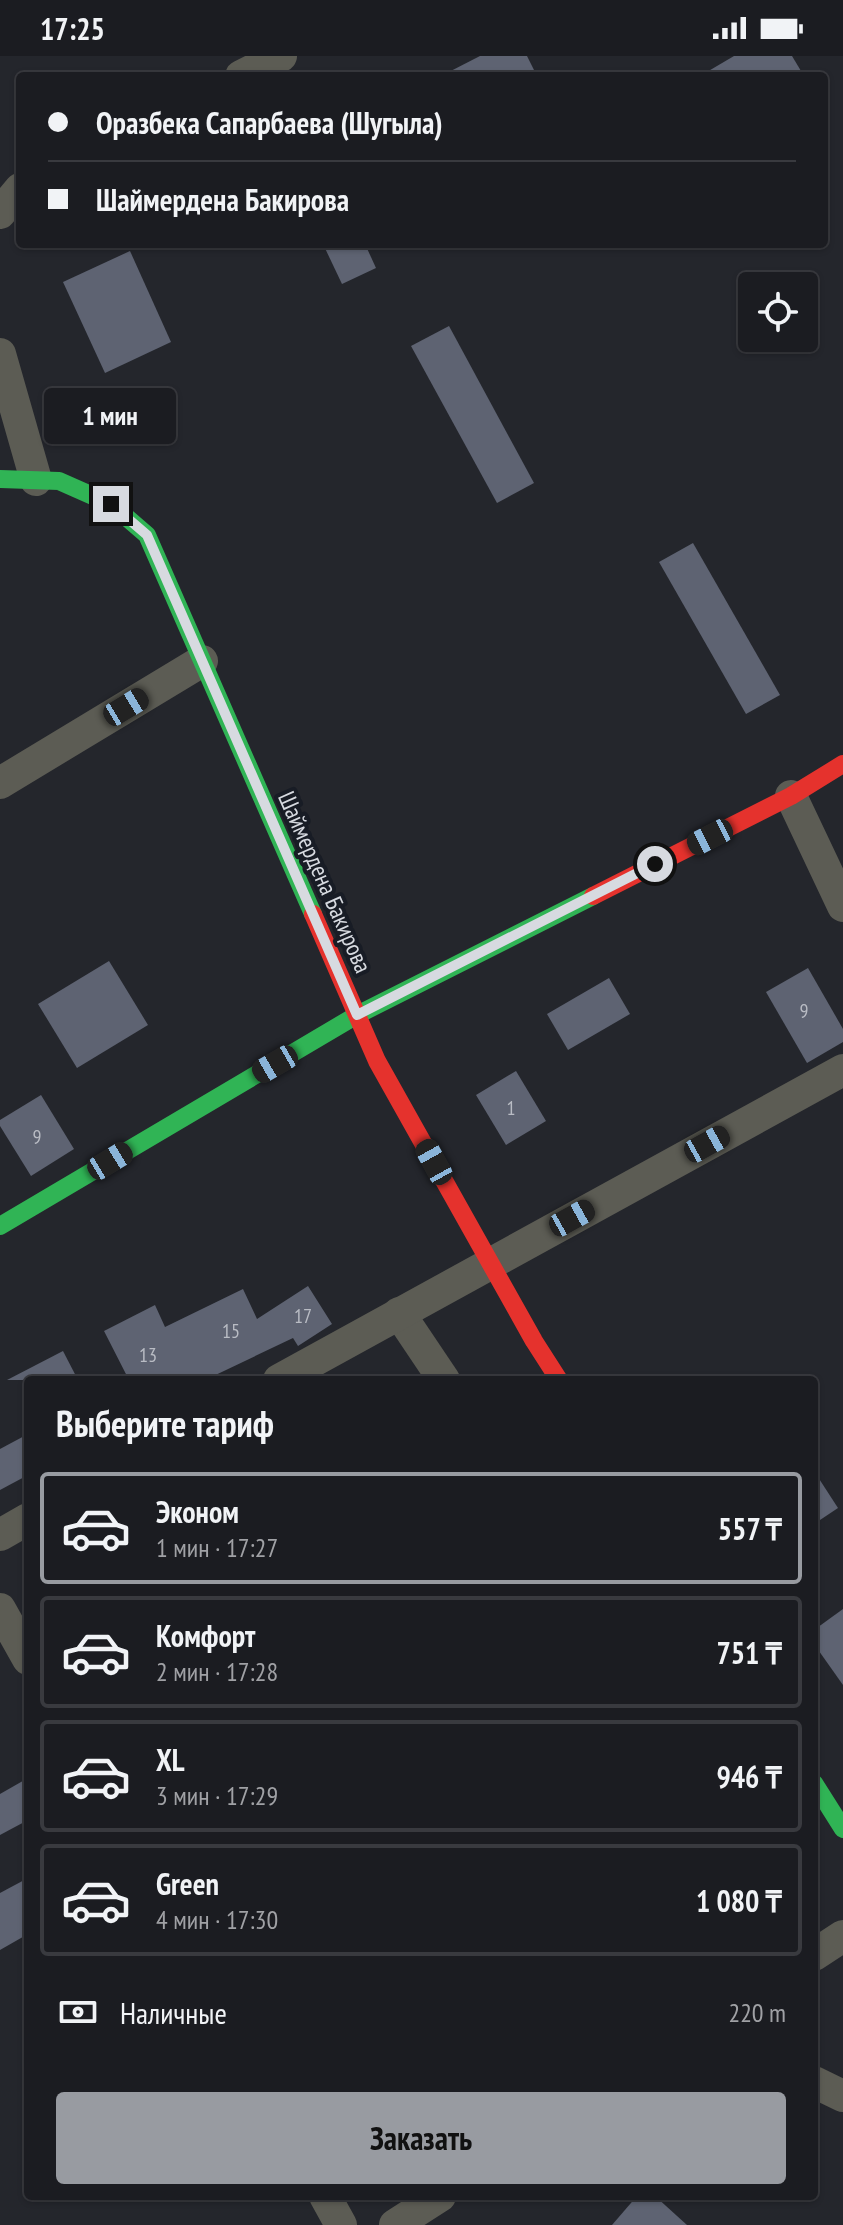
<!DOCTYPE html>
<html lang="ru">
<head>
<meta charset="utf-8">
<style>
	:root { --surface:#1b1c21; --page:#28292e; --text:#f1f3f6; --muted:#a0a1a5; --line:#393a3f; --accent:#989ba1 }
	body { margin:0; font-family:"PT Sans Narrow",sans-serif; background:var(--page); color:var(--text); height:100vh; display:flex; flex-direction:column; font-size:30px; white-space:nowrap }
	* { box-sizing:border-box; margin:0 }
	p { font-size:26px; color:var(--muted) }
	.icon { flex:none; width:44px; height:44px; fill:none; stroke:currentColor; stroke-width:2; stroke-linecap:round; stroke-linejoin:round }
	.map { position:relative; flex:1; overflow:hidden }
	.panel { position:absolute; left:24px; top:1320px; width:794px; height:824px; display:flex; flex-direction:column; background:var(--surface); border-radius:8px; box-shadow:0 2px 6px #0004,0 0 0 2px var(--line) }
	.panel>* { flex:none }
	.hud { position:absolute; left:16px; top:16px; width:812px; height:176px; border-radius:8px; box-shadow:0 2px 6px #0004,0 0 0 2px var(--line); display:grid; align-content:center; height:176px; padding:0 32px; background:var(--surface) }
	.buttons { position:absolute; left:738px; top:216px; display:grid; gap:16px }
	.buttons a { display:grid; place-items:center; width:80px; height:80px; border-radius:8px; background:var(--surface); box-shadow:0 2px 6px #0004,0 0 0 2px var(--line); font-size:40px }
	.end { position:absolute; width:36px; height:36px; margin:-18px; border:10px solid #d7dae0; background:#111; box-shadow:0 0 0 4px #111 }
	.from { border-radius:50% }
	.bubble { position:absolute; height:56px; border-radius:8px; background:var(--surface); box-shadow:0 2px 6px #0004,0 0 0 2px var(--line); font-size:26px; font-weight:700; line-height:56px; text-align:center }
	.car { position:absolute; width:24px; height:48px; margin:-24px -12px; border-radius:10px; box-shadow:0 0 6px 2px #0007; background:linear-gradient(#222 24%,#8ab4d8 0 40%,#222 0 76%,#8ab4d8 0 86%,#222 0) }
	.hud b { display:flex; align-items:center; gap:28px; height:76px; font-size:30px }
	.hud b+b { border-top:2px solid var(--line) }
	.hud i { width:20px; height:20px; background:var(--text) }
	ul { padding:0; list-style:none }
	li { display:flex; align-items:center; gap:24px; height:112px; margin:0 16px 12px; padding:0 16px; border:4px solid var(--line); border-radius:8px }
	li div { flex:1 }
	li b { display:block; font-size:30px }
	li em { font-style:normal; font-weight:700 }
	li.active { border-color:var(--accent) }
	li>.icon { width:72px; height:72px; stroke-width:1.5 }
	h2 { padding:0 32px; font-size:36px; line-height:96px }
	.pay { display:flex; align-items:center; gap:20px; height:88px; padding:0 32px; font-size:30px }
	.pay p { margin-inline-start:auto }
	.cta { display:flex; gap:16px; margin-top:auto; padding:16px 32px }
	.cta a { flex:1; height:92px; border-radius:8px; background:var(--accent); color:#111; font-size:32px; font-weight:700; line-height:92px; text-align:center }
	.status { display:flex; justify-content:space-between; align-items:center; height:56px; padding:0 40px; background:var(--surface); direction:ltr }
	.status svg { height:22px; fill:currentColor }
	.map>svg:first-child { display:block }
	.building { fill:#5e6372 }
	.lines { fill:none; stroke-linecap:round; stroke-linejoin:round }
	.street { stroke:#5c5c54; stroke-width:32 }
	.fast { stroke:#30b455; stroke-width:18 }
	.jam { stroke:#e5322d; stroke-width:18 }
	.route { stroke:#d7dae0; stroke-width:10 }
	.labels { text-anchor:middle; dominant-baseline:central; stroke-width:8; stroke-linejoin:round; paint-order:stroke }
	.number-label { font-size:20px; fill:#b9bcc4 }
	.street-label { font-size:24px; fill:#d7dae0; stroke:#181c25 }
</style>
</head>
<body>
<div class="status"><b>17:25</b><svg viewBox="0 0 49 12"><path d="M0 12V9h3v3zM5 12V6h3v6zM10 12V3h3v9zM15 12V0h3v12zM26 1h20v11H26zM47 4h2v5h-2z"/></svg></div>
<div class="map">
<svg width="843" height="2169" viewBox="0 0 843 2169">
	<rect width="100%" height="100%" fill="#24262c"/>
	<g class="building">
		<path d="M480 0H527L537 20H441Z"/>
		<path d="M734 0H792L804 20H700Z"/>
		<path d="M323 188H365L376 212 342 228Z"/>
		<path d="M130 195 171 286 105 317 63 226Z"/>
		<path d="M449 270 534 427 497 447 411 290Z"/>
		<path d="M693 487 780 639 746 658 659 506Z"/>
		<path d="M109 905 148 969 77 1012 38 948Z"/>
		<path d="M808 912 843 973V986L807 1007 766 936Z"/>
		<path d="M609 922 630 958 568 994 547 958Z"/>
		<path d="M516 1015 546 1065 506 1089 476 1039Z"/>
		<path d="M41 1039 74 1093 31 1120 0 1070V1064Z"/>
		<path d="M308 1230 332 1268 298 1290 293 1282 205 1324H129L104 1275 155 1249 165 1271 243 1233 257 1263Z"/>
		<path d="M63 1295 78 1324H7Z"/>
		<path d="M28 1378V1419L0 1434V1393Z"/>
		<path d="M814 1415 838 1452 814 1468Z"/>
		<path d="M843 1553V1629L814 1588V1574Z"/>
		<path d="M28 1722V1764L0 1779V1738Z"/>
		<path d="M28 1822V1878L0 1894V1837Z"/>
		<path d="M637 2140H655L687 2169H612Z"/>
	</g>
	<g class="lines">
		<g class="street">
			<path d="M241 20 281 0"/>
			<path d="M0 157 20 133"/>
			<path d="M0 298 36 424"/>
			<path d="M0 727 202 605"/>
			<path d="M791 740 843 850"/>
			<path d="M399 1257 444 1324"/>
			<path d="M279 1324 843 1014"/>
			<path d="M0 1479 28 1463"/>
			<path d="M0 1553 28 1603"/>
			<path d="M814 1899 843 1880"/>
			<path d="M814 2026 843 2040"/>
			<path d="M325 2140 341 2169"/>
			<path d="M395 2169 440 2140"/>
		</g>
		<g class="fast">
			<path d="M0 423 59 425 111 448 147 479 313 858"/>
			<path d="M0 1170 357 959 593 840"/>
			<path d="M814 1727 843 1773"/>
		</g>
		<g class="jam">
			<path d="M593 840 791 740 843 708"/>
			<path d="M313 858 377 1005 534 1285 559 1324"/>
		</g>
	</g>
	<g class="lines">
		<path class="route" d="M111 448 147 479 357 959 655 808"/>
	</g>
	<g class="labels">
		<g class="number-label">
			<text x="804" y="955">9</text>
			<text x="511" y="1052">1</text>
			<text x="37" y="1081">9</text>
			<text x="303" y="1260">17</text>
			<text x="231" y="1275">15</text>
			<text x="148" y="1299">13</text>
		</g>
		<g class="street-label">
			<text transform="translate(325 826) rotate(66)">Шаймердена Бакирова</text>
		</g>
	</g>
</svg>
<div class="buttons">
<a><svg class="icon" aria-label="locate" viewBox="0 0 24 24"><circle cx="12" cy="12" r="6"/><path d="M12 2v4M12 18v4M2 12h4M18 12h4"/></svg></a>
</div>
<i class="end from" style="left:655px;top:808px"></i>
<i class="end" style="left:111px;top:448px"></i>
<div class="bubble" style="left:44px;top:332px;width:132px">1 мин</div>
<i class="car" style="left:126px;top:651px;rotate:59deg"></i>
<i class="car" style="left:710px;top:781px;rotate:243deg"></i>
<i class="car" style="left:275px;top:1008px;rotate:240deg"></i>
<i class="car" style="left:707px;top:1088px;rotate:61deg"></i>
<i class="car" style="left:110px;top:1105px;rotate:59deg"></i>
<i class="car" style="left:434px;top:1106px;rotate:331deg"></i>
<i class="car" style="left:572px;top:1162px;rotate:61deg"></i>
<div class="hud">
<b><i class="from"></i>Оразбека Сапарбаева (Шугыла)</b>
<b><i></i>Шаймердена Бакирова</b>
</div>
<section class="panel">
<h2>Выберите тариф</h2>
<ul>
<li class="active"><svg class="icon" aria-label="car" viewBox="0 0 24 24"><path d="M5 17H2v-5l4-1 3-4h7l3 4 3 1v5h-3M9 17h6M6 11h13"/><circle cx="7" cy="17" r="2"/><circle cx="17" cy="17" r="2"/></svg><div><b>Эконом</b><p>1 мин · 17:27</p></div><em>557 ₸</em></li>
<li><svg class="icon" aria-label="car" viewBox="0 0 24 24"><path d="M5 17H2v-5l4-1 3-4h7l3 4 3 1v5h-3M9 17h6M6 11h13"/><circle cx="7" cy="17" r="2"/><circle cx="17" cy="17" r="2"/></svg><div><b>Комфорт</b><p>2 мин · 17:28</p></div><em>751 ₸</em></li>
<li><svg class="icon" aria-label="car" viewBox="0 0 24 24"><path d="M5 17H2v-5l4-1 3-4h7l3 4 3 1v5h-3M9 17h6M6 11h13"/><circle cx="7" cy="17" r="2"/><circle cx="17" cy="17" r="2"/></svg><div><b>XL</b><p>3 мин · 17:29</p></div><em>946 ₸</em></li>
<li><svg class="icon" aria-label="car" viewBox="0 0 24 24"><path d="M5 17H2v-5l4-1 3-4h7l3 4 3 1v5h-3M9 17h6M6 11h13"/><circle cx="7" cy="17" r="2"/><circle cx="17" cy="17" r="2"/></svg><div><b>Green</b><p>4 мин · 17:30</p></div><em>1 080 ₸</em></li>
</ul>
<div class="pay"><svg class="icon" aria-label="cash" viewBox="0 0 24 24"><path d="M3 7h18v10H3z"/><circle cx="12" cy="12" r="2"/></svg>Наличные<p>220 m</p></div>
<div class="cta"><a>Заказать</a></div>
</section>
</div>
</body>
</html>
